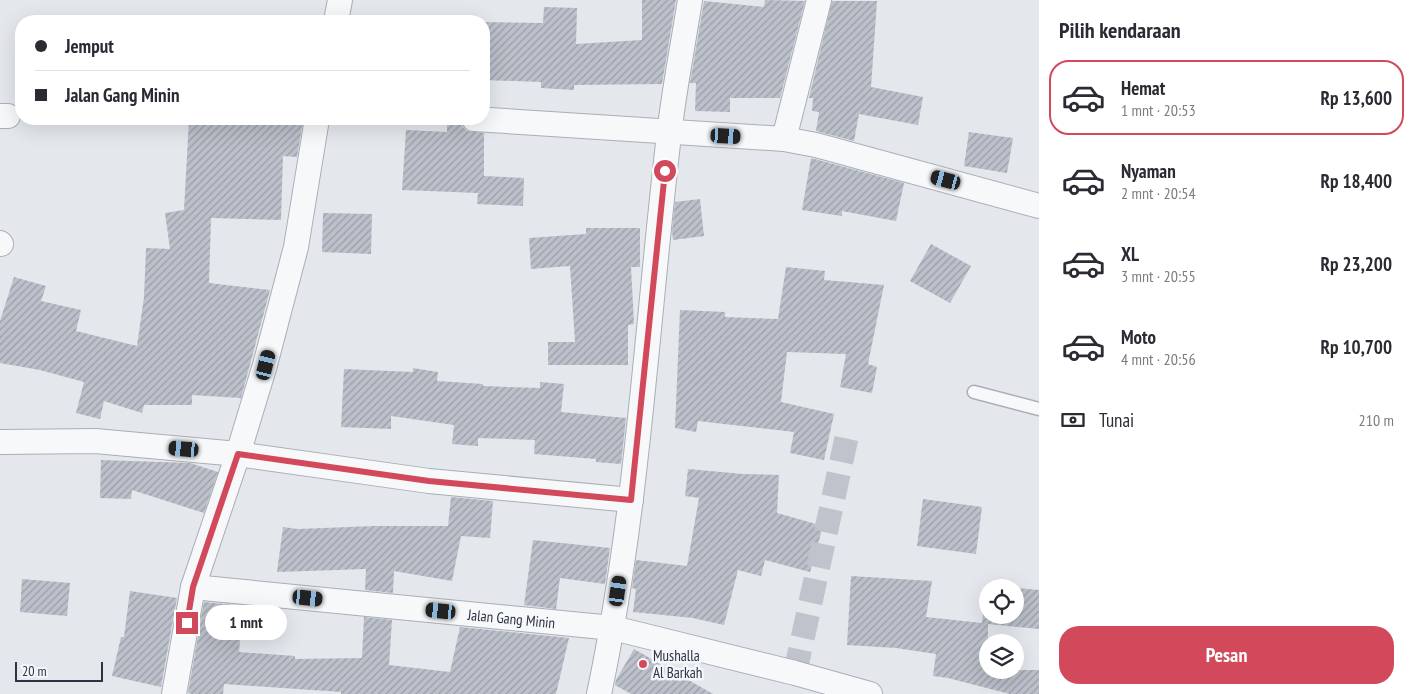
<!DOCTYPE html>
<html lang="id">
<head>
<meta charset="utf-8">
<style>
	:root { --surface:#fff; --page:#f7f7f7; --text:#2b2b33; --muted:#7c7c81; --line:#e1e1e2; --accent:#d1495b }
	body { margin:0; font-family:"PT Sans Narrow",sans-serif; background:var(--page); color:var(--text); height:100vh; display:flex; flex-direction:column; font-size:19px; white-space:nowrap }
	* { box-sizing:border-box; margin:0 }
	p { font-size:16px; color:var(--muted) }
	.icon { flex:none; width:28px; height:28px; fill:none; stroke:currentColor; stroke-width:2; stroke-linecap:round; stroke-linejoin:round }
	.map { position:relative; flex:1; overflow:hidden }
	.side { display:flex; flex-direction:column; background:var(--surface); width:375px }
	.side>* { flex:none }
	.hud { position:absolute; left:15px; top:15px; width:475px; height:110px; border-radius:20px; box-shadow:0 5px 20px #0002; display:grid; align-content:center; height:110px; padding:0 20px; background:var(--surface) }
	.controls { position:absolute; left:979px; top:579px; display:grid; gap:10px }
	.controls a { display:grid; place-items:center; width:45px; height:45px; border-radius:50%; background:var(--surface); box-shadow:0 5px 20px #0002; font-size:25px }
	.scale { position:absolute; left:15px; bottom:12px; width:88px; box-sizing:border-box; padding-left:5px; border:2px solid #2b3445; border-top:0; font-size:14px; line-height:18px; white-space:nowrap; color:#2b3445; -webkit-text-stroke:4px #f4f6f9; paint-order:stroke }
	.end { position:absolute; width:22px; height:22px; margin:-11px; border:6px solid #d1495b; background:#fff; box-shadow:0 0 0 2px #fff }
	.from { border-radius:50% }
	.bubble { position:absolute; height:35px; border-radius:18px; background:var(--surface); box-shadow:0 5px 20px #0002; font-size:16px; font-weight:600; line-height:35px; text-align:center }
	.car { position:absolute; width:15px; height:30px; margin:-15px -8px; border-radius:6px; box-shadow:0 0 4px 1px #0007; background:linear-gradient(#222 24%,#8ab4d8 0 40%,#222 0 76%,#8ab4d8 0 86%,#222 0) }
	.hud b { display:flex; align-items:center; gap:18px; height:48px; font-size:19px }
	.hud b+b { border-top:1px solid var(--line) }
	.hud i { width:12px; height:12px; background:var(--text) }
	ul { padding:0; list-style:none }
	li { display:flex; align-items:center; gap:15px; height:75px; margin:0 10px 8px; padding:0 10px; border:2px solid transparent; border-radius:20px }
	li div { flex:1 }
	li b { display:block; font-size:19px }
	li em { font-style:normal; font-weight:600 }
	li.on { border-color:var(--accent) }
	li>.icon { width:45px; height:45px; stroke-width:1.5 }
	h2 { padding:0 20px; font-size:22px; line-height:60px }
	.pay { display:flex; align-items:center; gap:12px; height:55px; padding:0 20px; font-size:19px }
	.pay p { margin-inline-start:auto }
	.cta { display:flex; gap:10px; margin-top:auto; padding:10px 20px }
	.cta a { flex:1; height:58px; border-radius:20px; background:var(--accent); color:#fff; font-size:20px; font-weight:600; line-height:58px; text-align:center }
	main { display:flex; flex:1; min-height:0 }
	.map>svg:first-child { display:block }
	.building { fill:url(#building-hatch) }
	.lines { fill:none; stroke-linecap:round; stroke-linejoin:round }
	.minor-tunnel { stroke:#bfc3cb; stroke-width:24; stroke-dasharray:24 12; stroke-linecap:butt }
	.service-casing { stroke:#a9aeb7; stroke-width:15 }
	.minor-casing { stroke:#a9aeb7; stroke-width:26 }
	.service { stroke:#f7f8fa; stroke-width:12 }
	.minor { stroke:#f7f8fa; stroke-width:24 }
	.route { stroke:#d1495b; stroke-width:6 }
	.poi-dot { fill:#d1495b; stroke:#f4f6f9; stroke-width:2 }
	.labels { text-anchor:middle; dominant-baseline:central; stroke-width:5; stroke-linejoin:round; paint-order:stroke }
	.street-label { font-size:15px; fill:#2b3445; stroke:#f4f6f9 }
	.poi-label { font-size:15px; fill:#2b3445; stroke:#f4f6f9; text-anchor:start }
</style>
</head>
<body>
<main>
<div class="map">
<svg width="1039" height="694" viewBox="0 0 1039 694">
	<defs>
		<pattern id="building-hatch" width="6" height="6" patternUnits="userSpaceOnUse" patternTransform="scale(1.25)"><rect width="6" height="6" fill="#bbc0ca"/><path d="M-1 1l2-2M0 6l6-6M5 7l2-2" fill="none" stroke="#989da6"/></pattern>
	</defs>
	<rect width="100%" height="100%" fill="#e4e7ec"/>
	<g class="building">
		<path d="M642 0H676L662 84 574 85V90L541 88V82L484 80V22L543 23 544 7 577 8 576 44 642 40Z"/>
		<path d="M765 0 805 1 780 98H730V112L695 111 696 83H690L704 1 764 7Z"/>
		<path d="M832 1H877L871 87 923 97 918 125 859 114 854 141 816 131 819 112 812 111 813 98H809Z"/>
		<path d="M189 119H266L303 121 297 157 283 156 281 220 211 218 209 283 270 290 241 398 192 395V405H144L142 413 104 401 100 419 76 413 84 382 40 370 0 363V321L14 277 46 286 41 301 81 310 76 331 137 346 144 297 146 248 170 249 165 213 184 210Z"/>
		<path d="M447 121H461L462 126 467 131 484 133V176L524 178 523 206 477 204 478 193 402 190 406 130 447 132Z"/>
		<path d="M969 132 1013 138 1007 173 964 166Z"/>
		<path d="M811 158 904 183 896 221 842 211V216L802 210Z"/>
		<path d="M700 199 704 236 673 240 672 231 675 202Z"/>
		<path d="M323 213 372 214 371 254 322 252Z"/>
		<path d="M586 228H640V267H631L634 324 628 325V365H548V342H575L570 266 531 269 529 238 586 234Z"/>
		<path d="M931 244 971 266 950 303 910 281Z"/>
		<path d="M786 267 825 271 824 280 884 285 868 364 877 367 872 393 840 387 846 354 787 352 781 402 834 414 824 460 790 453 794 432 698 421 696 432 675 428 680 310 725 312V317L778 319Z"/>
		<path d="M413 368 438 372 437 381 483 384V386L540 388V382L564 384 561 412 626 418 621 464 596 462V459L534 454 535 440 478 438V446L452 444 454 425 391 416V429L341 427 344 369 413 372Z"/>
		<path d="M101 460 190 463 218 472 204 513 132 490 131 499 100 498Z"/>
		<path d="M688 469 743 474 779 475 777 513 823 526 810 572 765 560 761 576 738 570 724 625 693 618 633 612 636 589 632 588 636 560 687 566 699 498 685 496Z"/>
		<path d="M451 497 493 501 490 538 461 536 452 581 394 571 393 593 365 590 366 569 277 572 283 527 298 529 375 526H448Z"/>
		<path d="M923 499 982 507 976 554 917 546Z"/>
		<path d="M533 540 610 548 605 584 560 578 556 609 524 605Z"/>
		<path d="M851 576 932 581 926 617 982 623 986 585 1011 588H988V615H1015V588L1039 590V629L988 624V670H1039V694H1010L948 678 933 676 936 654 896 648 847 645Z"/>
		<path d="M22 579 70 583 67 616 20 612Z"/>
		<path d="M130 591 177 598 161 687 112 676 121 637H124Z"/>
		<path d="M204 602 243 606 239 652 295 656V659L362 658 364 617 392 620 389 665 450 672 460 627 569 638 556 694H341V692L224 684 223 694H192L188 693Z"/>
		<path d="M634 649 713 694H631L615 685 616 680Z"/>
	</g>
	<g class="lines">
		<path class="minor-tunnel" d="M795 673 848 431"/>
		<defs>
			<path id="service" d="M974 392 1039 409"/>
			<g id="minor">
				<path d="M336 21 340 0"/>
				<path d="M0 116H8"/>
				<path d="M474 119 784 139 816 145 1039 206"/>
				<path d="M784 139 819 0"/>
				<path d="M0 243 1 244"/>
				<path d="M0 442 95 441 238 454 429 481 631 500"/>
				<path id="s1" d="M193 587 613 628 795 673 870 694"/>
				<path d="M174 694 193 587 238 454 265 365 296 247 317 119"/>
				<path d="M599 694C638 510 647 321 669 135 674 90 683 45 690 0"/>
			</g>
		</defs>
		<use href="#service" class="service-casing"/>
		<use href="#minor" class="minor-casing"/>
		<use href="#service" class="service"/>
		<use href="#minor" class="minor"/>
	</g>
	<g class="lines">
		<path class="route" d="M187 623 193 587 238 454 429 481 631 500 665 171"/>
	</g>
	<circle class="poi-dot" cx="643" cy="664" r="5"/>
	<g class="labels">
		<g class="street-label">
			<text stroke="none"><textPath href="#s1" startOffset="320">Jalan Gang Minin</textPath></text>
		</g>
		<g class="poi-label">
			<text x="653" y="655">Mushalla<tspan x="653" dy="17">Al Barkah</tspan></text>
		</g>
	</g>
</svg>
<div class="controls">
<a><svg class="icon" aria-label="locate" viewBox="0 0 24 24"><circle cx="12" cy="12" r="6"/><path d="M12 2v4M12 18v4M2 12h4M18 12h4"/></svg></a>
<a><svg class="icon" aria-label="layers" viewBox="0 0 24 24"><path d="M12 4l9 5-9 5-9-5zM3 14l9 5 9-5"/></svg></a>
</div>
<div class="scale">20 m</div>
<i class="end from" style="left:665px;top:171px"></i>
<i class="end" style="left:187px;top:623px"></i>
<div class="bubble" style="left:205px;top:605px;width:82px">1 mnt</div>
<i class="car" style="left:726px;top:136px;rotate:93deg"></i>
<i class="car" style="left:946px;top:180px;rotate:285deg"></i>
<i class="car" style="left:266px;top:365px;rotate:14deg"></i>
<i class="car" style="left:184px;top:449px;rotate:275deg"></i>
<i class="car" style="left:618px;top:591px;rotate:8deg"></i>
<i class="car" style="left:308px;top:598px;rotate:96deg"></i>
<i class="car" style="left:441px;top:611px;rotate:276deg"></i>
<div class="hud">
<b><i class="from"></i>Jemput</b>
<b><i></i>Jalan Gang Minin</b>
</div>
</div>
<section class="side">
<h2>Pilih kendaraan</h2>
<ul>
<li class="on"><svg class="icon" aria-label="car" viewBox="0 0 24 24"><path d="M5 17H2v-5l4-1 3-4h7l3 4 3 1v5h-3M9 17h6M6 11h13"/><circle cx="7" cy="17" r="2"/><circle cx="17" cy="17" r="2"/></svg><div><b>Hemat</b><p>1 mnt · 20:53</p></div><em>Rp 13,600</em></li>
<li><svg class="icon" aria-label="car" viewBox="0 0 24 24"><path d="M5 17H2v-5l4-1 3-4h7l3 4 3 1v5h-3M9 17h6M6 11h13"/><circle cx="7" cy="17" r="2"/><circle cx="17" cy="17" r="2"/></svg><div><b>Nyaman</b><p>2 mnt · 20:54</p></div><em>Rp 18,400</em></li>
<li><svg class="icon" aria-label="car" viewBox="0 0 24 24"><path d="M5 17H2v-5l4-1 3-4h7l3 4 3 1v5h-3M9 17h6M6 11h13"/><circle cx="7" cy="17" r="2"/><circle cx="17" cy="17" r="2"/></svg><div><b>XL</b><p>3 mnt · 20:55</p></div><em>Rp 23,200</em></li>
<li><svg class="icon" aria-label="car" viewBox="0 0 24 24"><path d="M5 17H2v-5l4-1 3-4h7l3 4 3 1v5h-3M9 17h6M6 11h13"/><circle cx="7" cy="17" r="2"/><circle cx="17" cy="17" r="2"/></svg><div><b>Moto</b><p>4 mnt · 20:56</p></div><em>Rp 10,700</em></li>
</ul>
<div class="pay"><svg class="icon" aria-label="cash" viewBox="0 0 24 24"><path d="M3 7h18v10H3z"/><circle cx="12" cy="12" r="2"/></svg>Tunai<p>210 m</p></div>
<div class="cta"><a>Pesan</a></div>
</section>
</main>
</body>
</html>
